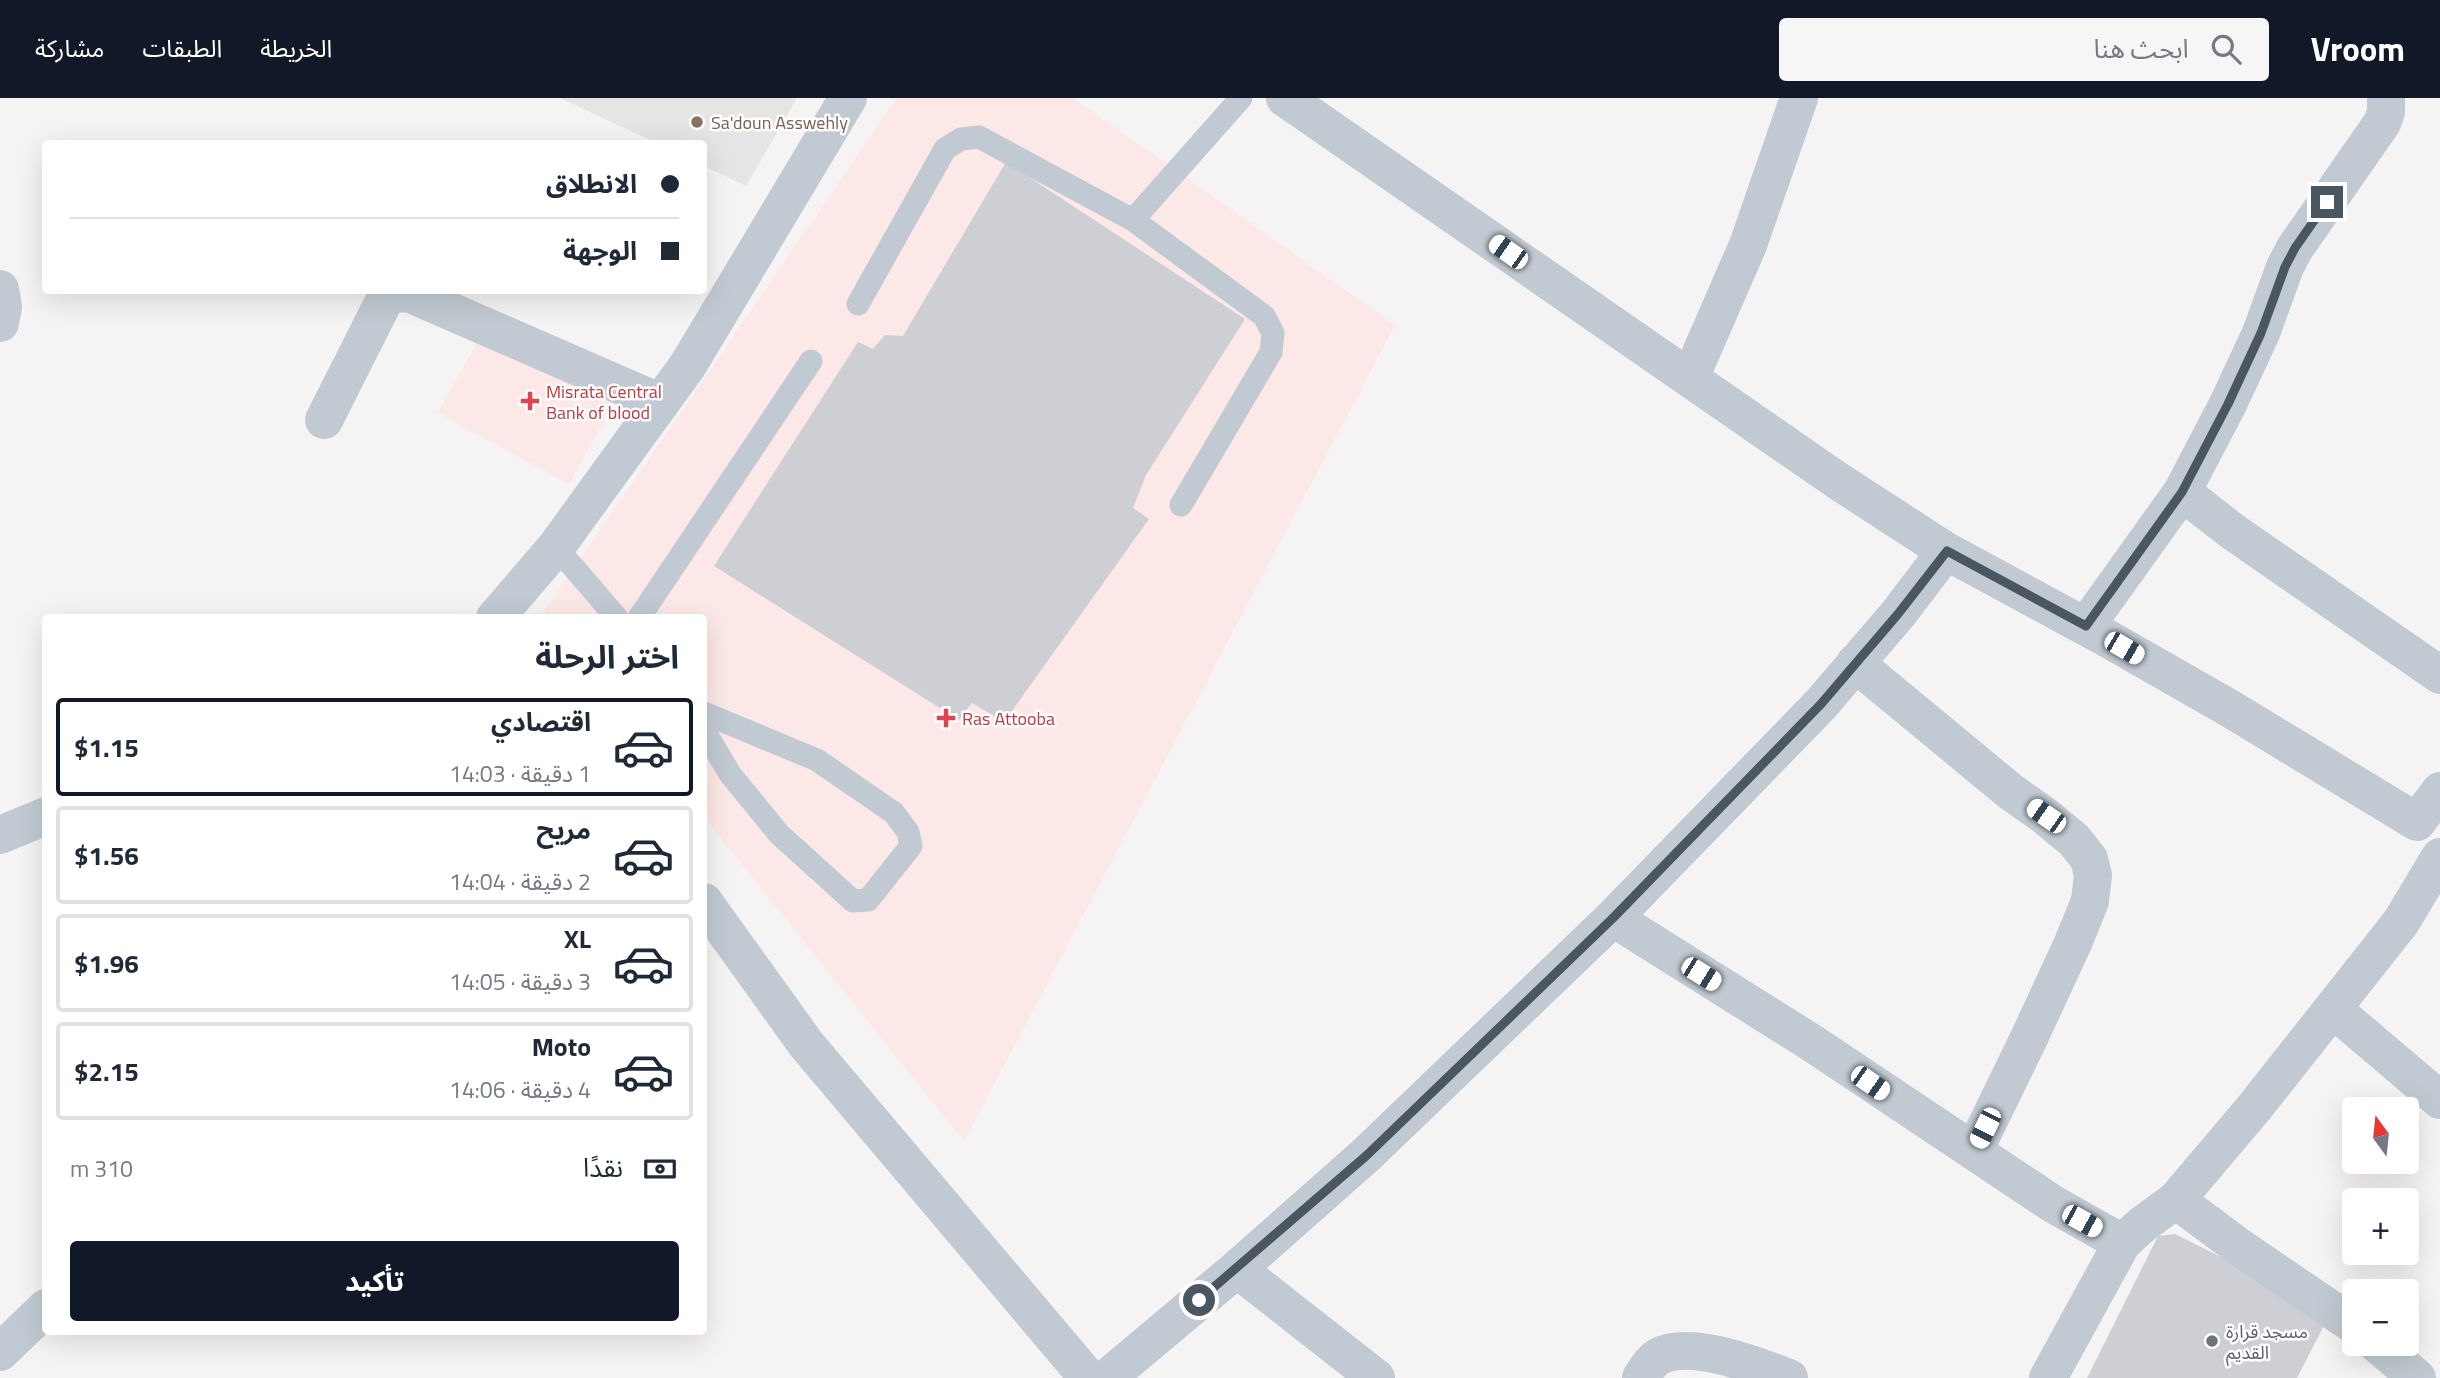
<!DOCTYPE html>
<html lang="ar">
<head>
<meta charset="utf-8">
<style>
	:root { --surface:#fff; --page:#f6f6f7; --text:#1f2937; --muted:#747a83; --line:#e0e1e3; --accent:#111827 }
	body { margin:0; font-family:"Titillium Web","Noto Sans Arabic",sans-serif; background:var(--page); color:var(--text); direction:rtl; height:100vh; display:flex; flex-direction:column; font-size:26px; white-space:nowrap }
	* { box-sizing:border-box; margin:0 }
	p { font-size:23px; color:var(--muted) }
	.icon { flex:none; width:38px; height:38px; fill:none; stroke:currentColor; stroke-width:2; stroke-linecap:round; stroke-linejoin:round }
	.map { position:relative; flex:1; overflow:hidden; direction:ltr }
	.details { position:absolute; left:42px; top:516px; width:665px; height:721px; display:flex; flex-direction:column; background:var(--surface); border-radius:7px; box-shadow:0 7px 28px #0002; direction:rtl }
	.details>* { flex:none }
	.guide { position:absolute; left:42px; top:42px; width:665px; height:154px; border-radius:7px; box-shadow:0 7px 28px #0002; direction:rtl; display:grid; align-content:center; height:154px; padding:0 28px; background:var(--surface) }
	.needle { width:46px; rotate:345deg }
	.tools { position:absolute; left:2342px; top:999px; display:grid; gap:14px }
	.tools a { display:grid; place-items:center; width:77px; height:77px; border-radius:7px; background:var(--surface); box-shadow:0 7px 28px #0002; font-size:35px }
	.end { position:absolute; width:32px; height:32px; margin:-16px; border:9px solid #4a5661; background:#fff; box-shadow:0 0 0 4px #fff }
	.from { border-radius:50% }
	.car { position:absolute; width:21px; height:42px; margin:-21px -10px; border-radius:9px; box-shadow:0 0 5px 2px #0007; background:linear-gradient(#fff 24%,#345 0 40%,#fff 0 76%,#345 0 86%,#fff 0) }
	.guide b { display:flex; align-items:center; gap:24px; height:66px; font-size:26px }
	.guide b+b { border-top:2px solid var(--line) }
	.guide i { width:18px; height:18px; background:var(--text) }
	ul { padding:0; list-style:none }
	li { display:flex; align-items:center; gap:21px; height:98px; margin:0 14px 10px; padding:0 14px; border:4px solid var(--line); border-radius:7px }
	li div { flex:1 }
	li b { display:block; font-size:26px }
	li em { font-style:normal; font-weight:700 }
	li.selected { border-color:var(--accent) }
	li>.icon { width:63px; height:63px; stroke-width:1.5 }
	h2 { padding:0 28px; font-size:32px; line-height:84px }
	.pay { display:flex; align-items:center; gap:18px; height:77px; padding:0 28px; font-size:26px }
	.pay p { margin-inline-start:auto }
	.button { display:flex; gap:14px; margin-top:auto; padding:14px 28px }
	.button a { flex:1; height:80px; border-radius:7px; background:var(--accent); color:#fff; font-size:28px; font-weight:700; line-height:80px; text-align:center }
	header { display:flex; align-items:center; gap:42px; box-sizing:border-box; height:98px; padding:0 35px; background:var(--accent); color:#fff }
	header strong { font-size:33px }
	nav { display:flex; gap:38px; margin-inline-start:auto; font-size:24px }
	.search { width:490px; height:63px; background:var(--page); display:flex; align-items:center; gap:18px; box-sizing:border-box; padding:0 24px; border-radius:7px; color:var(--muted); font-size:26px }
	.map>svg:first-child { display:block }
	.education { fill:#e6e4e5 }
	.medical { fill:#fce8e6 }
	.building { fill:#cdcfd5 }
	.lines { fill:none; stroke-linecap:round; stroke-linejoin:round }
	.service { stroke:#c1cad2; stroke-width:23 }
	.minor { stroke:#c1cad2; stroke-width:38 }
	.tertiary { stroke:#c1cad2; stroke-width:38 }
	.route { stroke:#4a5661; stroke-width:9 }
	.education-dot { fill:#8d6e63; stroke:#fff; stroke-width:2.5 }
	.health-dot { fill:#e0444e; stroke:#fff; stroke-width:2.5 }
	.worship-dot { fill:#6b7280; stroke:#fff; stroke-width:2.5 }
	.labels { text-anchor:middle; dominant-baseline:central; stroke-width:5; stroke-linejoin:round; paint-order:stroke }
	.education-label { font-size:18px; fill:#785e54; stroke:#fff; text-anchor:start }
	.health-label { font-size:18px; fill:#be3a42; stroke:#fff; text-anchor:start }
	.worship-label { font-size:18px; fill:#5b616d; stroke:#fff; text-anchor:start }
</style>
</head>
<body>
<header>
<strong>Vroom</strong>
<div class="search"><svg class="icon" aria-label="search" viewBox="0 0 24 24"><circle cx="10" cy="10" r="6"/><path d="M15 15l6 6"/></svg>ابحث هنا</div>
<nav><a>الخريطة</a><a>الطبقات</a><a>مشاركة</a></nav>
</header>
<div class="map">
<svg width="2440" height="1280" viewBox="0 0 2440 1280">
	<rect width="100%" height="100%" fill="#f5f3f3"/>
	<path class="education" d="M560 0H797L746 88 704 68V46L656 45Z"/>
	<g class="medical">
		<path d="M897 0H1073L1395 227 964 1043 704 719V520H543L541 518Z"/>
		<path d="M491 220 622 291 569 386 438 315Z"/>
	</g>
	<g class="building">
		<path d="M1006 64 1245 221 1146 377 1133 410 1149 421 1004 624 972 605 959 622 714 468 858 244 873 251 885 237 903 238Z"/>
		<path d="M2175 1136 2331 1214 2297 1280H2087L2158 1138Z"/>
	</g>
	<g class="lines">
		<g class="service">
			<path d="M1133 122 1241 0"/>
			<path d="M858 206 945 51 961 41 979 39 1133 122 1264 218 1273 235 1271 254 1181 407"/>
			<path d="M556 449 617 520"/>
			<path d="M639 520 811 263"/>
			<path d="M704 615 817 662 894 715 908 734 911 748 868 802 853 803 779 736 730 676 704 632"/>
		</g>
		<g class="minor">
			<path d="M0 191 3 209 0 225"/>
			<path d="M1690 280 1748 147 1799 0"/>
			<path d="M324 322 385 201 397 195 411 196 661 305"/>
			<path d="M2182 394 2232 433 2440 577"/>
			<path d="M495 520 556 449 688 267 848 0"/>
			<path d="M2086 528 2182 394 2228 306 2261 235 2285 169 2295 150 2382 25 2386 14V0"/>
			<path d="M1855 565 2011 694 2045 718 2074 742 2089 761 2093 777 2090 803 2073 845 2029 940 1974 1053"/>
			<path d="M0 737 46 718"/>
			<path d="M704 804 806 946 1088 1280"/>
			<path d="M1613 820 1812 945 2053 1106 2122 1145"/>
			<path d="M2334 912 2440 1002"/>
			<path d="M2176 1102 2242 1151 2354 1227"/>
			<path d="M1237 1171 1376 1280"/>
			<path d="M2377 1246 2417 1280"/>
			<path d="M0 1254 46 1210"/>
			<path d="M1641 1280C1645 1273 1651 1263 1658 1259 1690 1241 1757 1268 1789 1280"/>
			<path d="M2048 1280 2122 1145 2143 1126 2176 1102 2254 1010 2401 824 2440 759"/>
		</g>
		<g class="tertiary">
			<path d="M1285 0 1838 383 1946 453 2103 538 2229 610 2417 724 2440 693"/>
			<path d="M1107 1280 1237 1171 1366 1057 1613 820 1821 606 1898 516 1946 453"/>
		</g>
	</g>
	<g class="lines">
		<path class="route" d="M1199 1202 1366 1058 1613 820 1821 606 1898 516 1947 453 2086 528 2182 394 2228 306 2261 235 2285 169 2295 150 2327 104"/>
	</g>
	<circle class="education-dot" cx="697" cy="24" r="7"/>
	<g class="health-dot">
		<path d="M526.5 292.5h7v7h7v7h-7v7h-7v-7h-7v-7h7z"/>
		<path d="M942.5 609.5h7v7h7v7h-7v7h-7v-7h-7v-7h7z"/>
	</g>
	<circle class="worship-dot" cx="2212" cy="1243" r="7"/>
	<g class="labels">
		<g class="education-label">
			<text x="711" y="24">Sa'doun Asswehly</text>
		</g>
		<g class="health-label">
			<text x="546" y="293">Misrata Central<tspan x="546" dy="21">Bank of blood</tspan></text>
			<text x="962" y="620">Ras Attooba</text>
		</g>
		<g class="worship-label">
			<text x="2226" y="1233">مسجد قرارة<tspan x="2226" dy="21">القديم</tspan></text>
		</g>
	</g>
</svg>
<div class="tools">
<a><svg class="needle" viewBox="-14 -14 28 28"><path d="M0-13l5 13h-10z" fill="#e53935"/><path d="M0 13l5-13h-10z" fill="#747a83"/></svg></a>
<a>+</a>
<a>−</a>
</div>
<i class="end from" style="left:1199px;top:1202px"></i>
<i class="end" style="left:2327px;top:104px"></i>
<i class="car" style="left:1508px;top:154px;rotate:305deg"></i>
<i class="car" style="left:2124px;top:550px;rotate:120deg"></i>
<i class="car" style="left:2046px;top:718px;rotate:305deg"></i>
<i class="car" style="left:1701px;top:876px;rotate:122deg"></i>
<i class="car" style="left:1870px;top:985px;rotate:125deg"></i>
<i class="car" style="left:1985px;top:1030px;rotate:206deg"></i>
<i class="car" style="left:2082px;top:1123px;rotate:119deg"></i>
<div class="guide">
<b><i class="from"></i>الانطلاق</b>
<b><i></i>الوجهة</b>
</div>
<section class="details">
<h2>اختر الرحلة</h2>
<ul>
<li class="selected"><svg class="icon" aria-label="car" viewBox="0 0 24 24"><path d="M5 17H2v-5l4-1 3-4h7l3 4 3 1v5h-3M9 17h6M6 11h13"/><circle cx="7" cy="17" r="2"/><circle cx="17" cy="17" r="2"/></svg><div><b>اقتصادي</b><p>1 دقيقة · 14:03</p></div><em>$1.15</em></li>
<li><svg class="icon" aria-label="car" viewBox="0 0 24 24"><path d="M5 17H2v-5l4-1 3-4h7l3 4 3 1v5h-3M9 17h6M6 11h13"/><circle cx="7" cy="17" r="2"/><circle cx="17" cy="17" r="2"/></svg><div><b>مريح</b><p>2 دقيقة · 14:04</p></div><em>$1.56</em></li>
<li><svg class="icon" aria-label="car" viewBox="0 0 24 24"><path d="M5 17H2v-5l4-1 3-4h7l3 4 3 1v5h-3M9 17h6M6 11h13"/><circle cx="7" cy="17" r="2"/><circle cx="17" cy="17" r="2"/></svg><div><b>XL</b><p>3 دقيقة · 14:05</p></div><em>$1.96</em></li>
<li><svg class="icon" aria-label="car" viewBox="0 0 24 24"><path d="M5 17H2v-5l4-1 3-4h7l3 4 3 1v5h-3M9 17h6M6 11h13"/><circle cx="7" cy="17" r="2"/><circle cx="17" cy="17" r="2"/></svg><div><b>Moto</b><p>4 دقيقة · 14:06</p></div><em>$2.15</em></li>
</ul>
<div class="pay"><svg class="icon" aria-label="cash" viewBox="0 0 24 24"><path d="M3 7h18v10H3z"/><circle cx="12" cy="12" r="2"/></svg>نقدًا<p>310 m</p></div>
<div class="button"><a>تأكيد</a></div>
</section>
</div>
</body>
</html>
